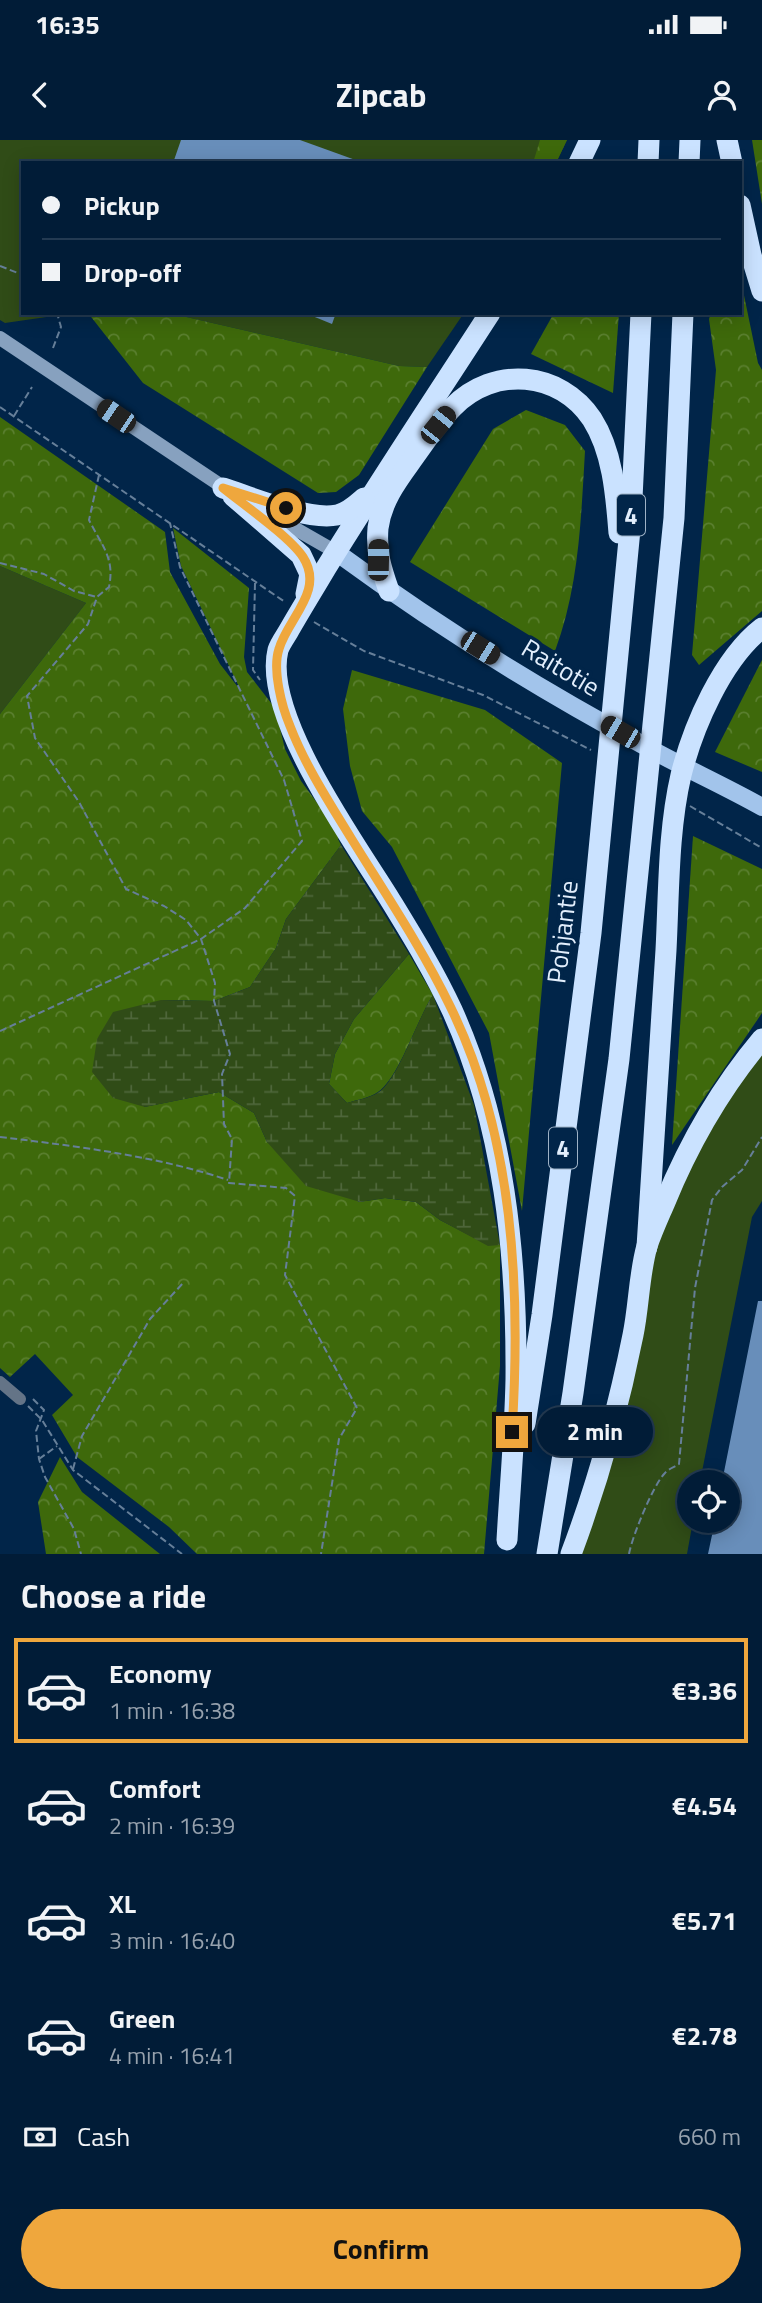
<!DOCTYPE html>
<html lang="en">
<head>
<meta charset="utf-8">
<style>
	:root { --surface:#011c37; --page:#0b253f; --text:#f1f3f6; --muted:#96a1ad; --line:#233a52; --accent:#efa73d }
	body { margin:0; font-family:"Titillium Web",sans-serif; background:var(--page); color:var(--text); height:100vh; display:flex; flex-direction:column; font-size:26px; white-space:nowrap }
	* { box-sizing:border-box; margin:0 }
	p { font-size:23px; color:var(--muted) }
	.icon { flex:none; width:38px; height:38px; fill:none; stroke:currentColor; stroke-width:2; stroke-linecap:round; stroke-linejoin:round }
	.map { position:relative; height:1414px; overflow:hidden }
	.side { display:flex; flex-direction:column; background:var(--surface); flex:1 }
	.side>* { flex:none }
	.top-card { position:absolute; left:21px; top:21px; width:721px; height:154px; border-radius:0px; box-shadow:0 4px 18px #0003,0 0 0 2px var(--line); display:grid; align-content:center; height:154px; padding:0 21px; background:var(--surface) }
	.controls { position:absolute; left:677px; top:1330px; display:grid; gap:14px }
	.controls a { display:grid; place-items:center; width:63px; height:63px; border-radius:50%; background:var(--surface); box-shadow:0 4px 18px #0003,0 0 0 2px var(--line); font-size:35px }
	.end { position:absolute; width:32px; height:32px; margin:-16px; border:9px solid #efa73d; background:#111; box-shadow:0 0 0 4px #111 }
	.from { border-radius:50% }
	.bubble { position:absolute; height:49px; border-radius:24px; background:var(--surface); box-shadow:0 4px 18px #0003,0 0 0 2px var(--line); font-size:23px; font-weight:700; line-height:49px; text-align:center }
	.car { position:absolute; width:21px; height:42px; margin:-21px -10px; border-radius:9px; box-shadow:0 0 5px 2px #0007; background:linear-gradient(#222 24%,#8ab4d8 0 40%,#222 0 76%,#8ab4d8 0 86%,#222 0) }
	.top-card b { display:flex; align-items:center; gap:24px; height:66px; font-size:26px }
	.top-card b+b { border-top:2px solid var(--line) }
	.top-card i { width:18px; height:18px; background:var(--text) }
	ul { padding:0; list-style:none }
	li { display:flex; align-items:center; gap:21px; height:105px; margin:0 14px 10px; padding:0 7px; border:4px solid transparent; border-radius:0px }
	li div { flex:1 }
	li b { display:block; font-size:26px }
	li em { font-style:normal; font-weight:700 }
	li.selected { border-color:var(--accent) }
	li>.icon { width:63px; height:63px; stroke-width:1.5 }
	h2 { padding:0 21px; font-size:32px; line-height:84px }
	.pay { display:flex; align-items:center; gap:18px; height:77px; padding:0 21px; font-size:26px }
	.pay p { margin-inline-start:auto }
	.button { display:flex; gap:14px; margin-top:auto; padding:14px 21px }
	.button a { flex:1; height:80px; border-radius:42px; background:var(--accent); color:#111; font-size:28px; font-weight:700; line-height:80px; text-align:center }
	.status { display:flex; justify-content:space-between; align-items:center; height:49px; padding:0 35px; background:var(--surface); direction:ltr }
	.status svg { height:19px; fill:currentColor }
	header { display:flex; justify-content:space-between; align-items:center; height:91px; padding:0 21px; background:var(--surface); font-size:32px; font-weight:700 }
	.map>svg:first-child { display:block }
	.green { fill:#304c17 }
	.forest { fill:url(#forest-crowns) }
	.wetland { fill:url(#wetland-marsh) }
	.building { fill:#688eba }
	.lines { fill:none; stroke-linecap:round; stroke-linejoin:round }
	.path { stroke:#667f99; stroke-width:2; stroke-dasharray:7 3.5; stroke-linecap:butt }
	.minor { stroke:#647487; stroke-width:12 }
	.secondary { stroke:#87a1bf; stroke-width:14 }
	.primary { stroke:#a2c4eb; stroke-width:18 }
	.motorway { stroke:#cae2ff; stroke-width:21 }
	.route { stroke:#efa73d; stroke-width:9 }
	.labels { text-anchor:middle; dominant-baseline:central; stroke-width:7; stroke-linejoin:round; paint-order:stroke }
	.shield { fill:#012549; stroke:#9eb2c6; stroke-width:2 }
	.shield-label { font-size:24px; font-weight:bold; fill:#e2eefc }
	.street-label { font-size:26px; fill:#e2eefc; stroke:#012549 }
</style>
</head>
<body>
<div class="status"><b>16:35</b><svg viewBox="0 0 49 12"><path d="M0 12V9h3v3zM5 12V6h3v6zM10 12V3h3v9zM15 12V0h3v12zM26 1h20v11H26zM47 4h2v5h-2z"/></svg></div>
<header><svg class="icon" aria-label="back" viewBox="0 0 24 24"><path d="M15 5l-7 7 7 7"/></svg>Zipcab<svg class="icon" aria-label="person" viewBox="0 0 24 24"><circle cx="12" cy="8" r="4"/><path d="M4 21q1-7 8-7t8 7"/></svg></header>
<div class="map">
<svg width="762" height="1414" viewBox="0 0 762 1414">
	<defs>
		<pattern id="forest-crowns" width="20" height="18" patternUnits="userSpaceOnUse" patternTransform="scale(1.75)"><rect width="20" height="18" fill="#3e690b"/><path d="M2 6a3 3 0 1 1 6 0M12 15a3 3 0 1 1 6 0" fill="none" stroke="#5a7f2f"/></pattern>
		<pattern id="wetland-marsh" width="20" height="14" patternUnits="userSpaceOnUse" patternTransform="scale(1.75)"><rect width="20" height="14" fill="#304c17"/><path d="M1 5h8M5 5V1M11 12h8M15 12V8" fill="none" stroke="#4e663a"/></pattern>
	</defs>
	<rect width="100%" height="100%" fill="#012549"/>
	<g class="green">
		<path d="M0 0H567L556 23H23V173H74L5 183 0 180Z"/>
		<path d="M169 173H464L427 227 399 226Z"/>
		<path d="M0 426 86 463 0 574Z"/>
		<path d="M762 910V1061L752 1077 700 1342H690V1381H693L687 1414H580L659 1099 691 1016Z"/>
	</g>
	<g class="forest">
		<path d="M540 0H567L556 23H533Z"/>
		<path d="M752 0H762V64Z"/>
		<path d="M740 136 758 223 762 230V471L699 525 692 515 716 230 709 179 711 173H740Z"/>
		<path d="M88 173H169L399 226 427 227 359 335 336 352 318 353 143 243Z"/>
		<path d="M554 173H619L613 253 531 214Z"/>
		<path d="M526 270 565 285 585 311C581 379 579 447 555 511L410 422 493 289Z"/>
		<path d="M0 277 165 392 170 432 220 524 241 551 181 426 173 388 249 448 244 517 247 532 275 568 285 609 301 641 340 694 338 699 341 705 286 779 276 808 250 847 214 861 161 860 144 967 219 952 254 973 267 1002 359 1062 385 1058 416 1062 440 1080 488 1105H500V1226L484 1414H197L169 1387 77 1317 52 1275 73 1255 35 1214 10 1237 0 1228V574L86 463 0 426Z"/>
		<path d="M762 520V632L715 612Z"/>
		<path d="M352 530 485 570 562 623 522 1071 489 893 392 707 362 671 350 626 343 569Z"/>
		<path d="M693 696 762 729V873L672 1005Z"/>
		<path d="M409 814 433 855C417 879 399 938 378 952 370 958 356 960 347 963L329 944 335 914 354 879Z"/>
		<path d="M60 1317 82 1352 160 1414H46L38 1362Z"/>
	</g>
	<path class="wetland" d="M341 705 409 814 354 879 335 914 329 944 347 963C356 960 371 958 379 952 399 938 417 879 433 855L474 965 500 1105 488 1106 440 1080 416 1062 385 1058 360 1062 306 1046 267 1002 254 973 219 952 145 967 113 958 92 932 97 899 113 872 161 860 214 861 250 847 276 808 286 779Z"/>
	<g class="building">
		<path d="M181 0H300L361 22 173 23Z"/>
		<path d="M305 173H336L332 184Z"/>
		<path d="M758 1161H762V1414H708L715 1381H728V1342H722Z"/>
	</g>
	<g class="lines">
		<g class="path">
			<path d="M0 126 23 135"/>
			<path d="M53 208 61 187 57 173"/>
			<path d="M0 267 285 462"/>
			<path d="M14 276 32 247"/>
			<path d="M99 335 89 380C102 406 115 418 109 447L97 457 88 484 27 556 35 598 79 662 126 749 164 766 186 780 201 799 215 843 214 861 230 914 222 934 224 984 232 999 229 1043 286 1048 295 1056 285 1135 357 1268 339 1299 321 1414"/>
			<path d="M0 423 44 434 74 451 97 457"/>
			<path d="M255 443 253 530 260 540"/>
			<path d="M314 482 364 511 483 555 591 610"/>
			<path d="M690 666 762 708"/>
			<path d="M0 891 201 799 245 768 302 701 284 640 180 427 170 383"/>
			<path d="M0 997C75 1006 157 1016 228 1040"/>
			<path d="M33 1259 44 1270 36 1291 39 1319 45 1337 74 1389 81 1414"/>
			<path d="M28 1266 42 1280 73 1330 182 1414"/>
			<path d="M39 1319 57 1306"/>
			<path d="M73 1329 82 1296 150 1179 184 1142"/>
			<path d="M629 1414C632 1397 653 1345 665 1333 668 1329 675 1327 679 1324L695 1148 712 1060 722 1047 742 1030 762 997"/>
		</g>
		<path class="minor" d="M0 1242 20 1259"/>
		<g class="secondary">
			<path d="M0 198 229 351"/>
			<path d="M259 368 336 412"/>
		</g>
		<path class="primary" d="M336 412C433 483 537 548 643 605 682 627 723 645 762 667"/>
		<g class="motorway">
			<path d="M727 0 732 23"/>
			<path d="M579 23 590 0"/>
			<path d="M648 23 649 0"/>
			<path d="M689 23 690 0"/>
			<path d="M740 65 751 115 762 151"/>
			<path d="M490 173C435 258 379 342 326 428 313 450 300 471 288 492 285 497 280 504 278 510 262 575 355 703 389 758 411 794 434 831 452 870 504 985 517 1113 516 1239 515 1292 510 1347 507 1400"/>
			<path d="M223 348C251 357 308 381 337 375 348 373 356 365 364 358"/>
			<path d="M233 356 301 415 310 434 306 454"/>
			<path d="M389 451C381 428 376 413 378 388 382 358 400 337 417 313 428 297 440 280 453 267 494 225 560 231 592 279 613 312 616 355 619 393"/>
			<path d="M647 1107C653 1008 659 909 666 810 669 752 668 691 681 635 693 587 722 519 762 488"/>
			<path d="M525 1284 542 1175 591 793 631 379 641 173"/>
			<path d="M547 1414 573 1253 619 919 674 378 683 173"/>
			<path d="M571 1414C598 1342 618 1270 633 1195 639 1166 639 1134 647 1106 652 1091 659 1076 665 1062 690 1001 720 949 762 899"/>
		</g>
	</g>
	<g class="lines">
		<path class="route" d="M286 368 223 348C244 365 290 397 303 417 325 451 288 478 279 509 272 530 282 567 290 586 305 625 329 662 351 698 385 753 422 808 450 866 514 996 521 1150 512 1292"/>
	</g>
	<g class="labels">
		<g class="shield">
			<rect x="617" y="354.5" width="28" height="41" rx="5"/>
			<rect x="549" y="987.5" width="28" height="41" rx="5"/>
		</g>
		<g class="shield-label">
			<text x="631" y="375">4</text>
			<text x="563" y="1008">4</text>
		</g>
		<g class="street-label">
			<text transform="translate(561 527) rotate(31)">Raitotie</text>
			<text transform="translate(562 792) rotate(-83)">Pohjantie</text>
		</g>
	</g>
</svg>
<div class="controls">
<a><svg class="icon" aria-label="locate" viewBox="0 0 24 24"><circle cx="12" cy="12" r="6"/><path d="M12 2v4M12 18v4M2 12h4M18 12h4"/></svg></a>
</div>
<i class="end from" style="left:286px;top:368px"></i>
<i class="end" style="left:512px;top:1292px"></i>
<div class="bubble" style="left:537px;top:1267px;width:116px">2 min</div>
<i class="car" style="left:116px;top:276px;rotate:304deg"></i>
<i class="car" style="left:438px;top:285px;rotate:39deg"></i>
<i class="car" style="left:378px;top:420px;rotate:1deg"></i>
<i class="car" style="left:480px;top:508px;rotate:122deg"></i>
<i class="car" style="left:620px;top:592px;rotate:300deg"></i>
<div class="top-card">
<b><i class="from"></i>Pickup</b>
<b><i></i>Drop-off</b>
</div>
</div>
<section class="side">
<h2>Choose a ride</h2>
<ul>
<li class="selected"><svg class="icon" aria-label="car" viewBox="0 0 24 24"><path d="M5 17H2v-5l4-1 3-4h7l3 4 3 1v5h-3M9 17h6M6 11h13"/><circle cx="7" cy="17" r="2"/><circle cx="17" cy="17" r="2"/></svg><div><b>Economy</b><p>1 min · 16:38</p></div><em>€3.36</em></li>
<li><svg class="icon" aria-label="car" viewBox="0 0 24 24"><path d="M5 17H2v-5l4-1 3-4h7l3 4 3 1v5h-3M9 17h6M6 11h13"/><circle cx="7" cy="17" r="2"/><circle cx="17" cy="17" r="2"/></svg><div><b>Comfort</b><p>2 min · 16:39</p></div><em>€4.54</em></li>
<li><svg class="icon" aria-label="car" viewBox="0 0 24 24"><path d="M5 17H2v-5l4-1 3-4h7l3 4 3 1v5h-3M9 17h6M6 11h13"/><circle cx="7" cy="17" r="2"/><circle cx="17" cy="17" r="2"/></svg><div><b>XL</b><p>3 min · 16:40</p></div><em>€5.71</em></li>
<li><svg class="icon" aria-label="car" viewBox="0 0 24 24"><path d="M5 17H2v-5l4-1 3-4h7l3 4 3 1v5h-3M9 17h6M6 11h13"/><circle cx="7" cy="17" r="2"/><circle cx="17" cy="17" r="2"/></svg><div><b>Green</b><p>4 min · 16:41</p></div><em>€2.78</em></li>
</ul>
<div class="pay"><svg class="icon" aria-label="cash" viewBox="0 0 24 24"><path d="M3 7h18v10H3z"/><circle cx="12" cy="12" r="2"/></svg>Cash<p>660 m</p></div>
<div class="button"><a>Confirm</a></div>
</section>
</body>
</html>
